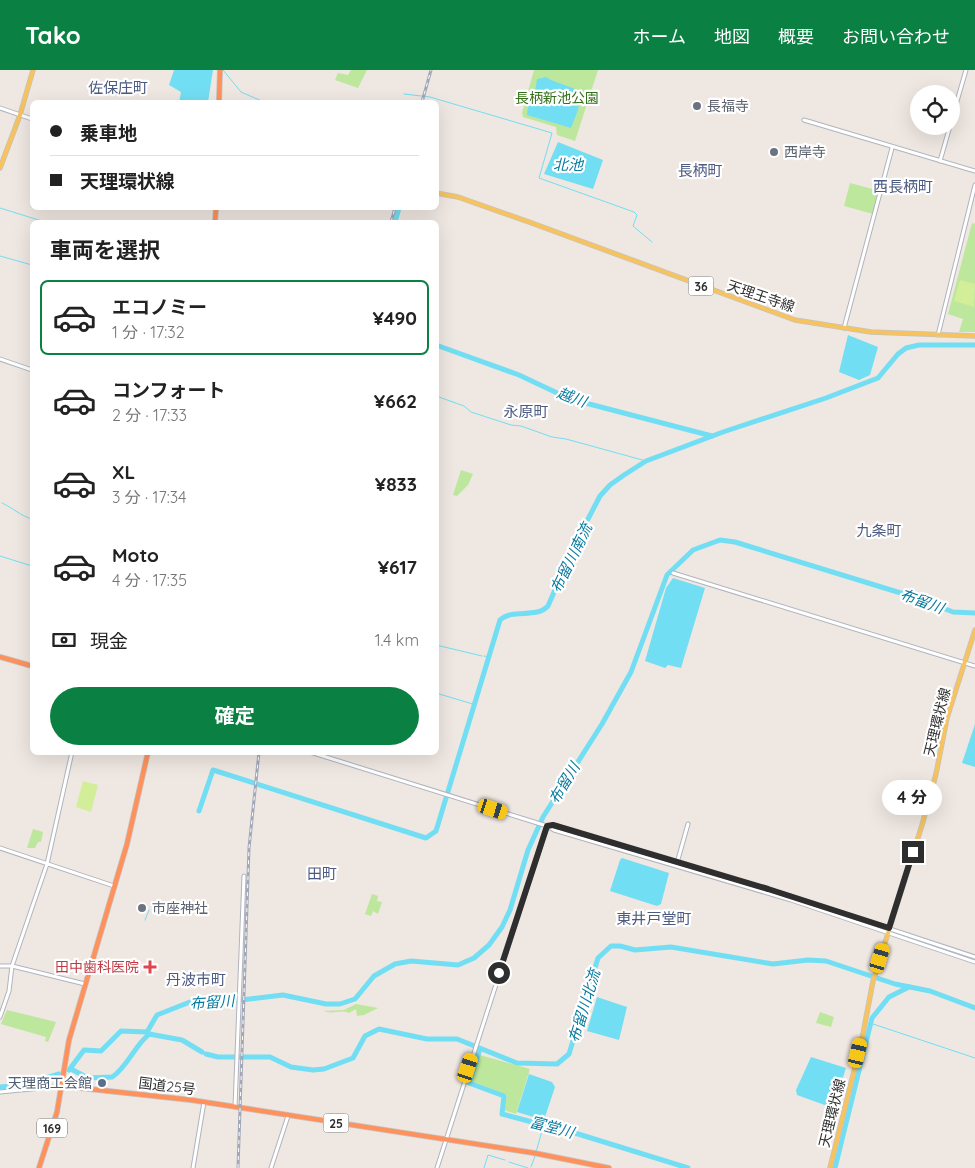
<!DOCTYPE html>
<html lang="ja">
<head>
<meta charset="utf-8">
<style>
	:root { --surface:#fff; --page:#f2f2f2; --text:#222; --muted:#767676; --line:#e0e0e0; --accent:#0b8043 }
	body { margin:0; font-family:Quicksand,"Noto Sans JP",sans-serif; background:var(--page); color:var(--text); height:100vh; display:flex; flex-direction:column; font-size:19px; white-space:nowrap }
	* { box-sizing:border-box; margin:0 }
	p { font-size:16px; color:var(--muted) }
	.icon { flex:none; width:28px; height:28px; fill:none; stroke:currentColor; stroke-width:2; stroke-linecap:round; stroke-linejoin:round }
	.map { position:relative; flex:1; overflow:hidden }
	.sheet { position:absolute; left:30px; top:150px; width:409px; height:535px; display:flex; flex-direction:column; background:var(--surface); border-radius:8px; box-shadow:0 5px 20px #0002 }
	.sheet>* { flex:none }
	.hud { position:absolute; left:30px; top:30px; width:409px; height:110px; border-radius:8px; box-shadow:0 5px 20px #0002; display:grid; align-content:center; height:110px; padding:0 20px; background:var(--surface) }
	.buttons { position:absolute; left:910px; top:15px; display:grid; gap:10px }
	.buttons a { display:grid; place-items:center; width:50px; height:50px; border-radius:50%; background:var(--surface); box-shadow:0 5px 20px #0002; font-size:25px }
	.end { position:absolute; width:22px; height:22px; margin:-11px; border:6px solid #2e2e2e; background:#fff; box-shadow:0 0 0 2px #fff }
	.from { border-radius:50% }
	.bubble { position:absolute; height:35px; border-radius:18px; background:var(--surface); box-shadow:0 5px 20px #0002; font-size:16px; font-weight:700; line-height:35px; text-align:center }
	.car { position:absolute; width:15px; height:30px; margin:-15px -8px; border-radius:6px; box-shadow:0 0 4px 1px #0007; background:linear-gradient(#f5c518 24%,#345 0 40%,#f5c518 0 76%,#345 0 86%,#f5c518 0) }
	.hud b { display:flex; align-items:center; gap:18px; height:48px; font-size:19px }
	.hud b+b { border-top:1px solid var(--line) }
	.hud i { width:12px; height:12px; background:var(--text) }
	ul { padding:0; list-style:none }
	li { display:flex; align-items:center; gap:15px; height:75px; margin:0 10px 8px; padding:0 10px; border:2px solid transparent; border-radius:8px }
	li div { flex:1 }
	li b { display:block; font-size:19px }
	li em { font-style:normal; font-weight:700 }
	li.on { border-color:var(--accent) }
	li>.icon { width:45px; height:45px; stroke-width:1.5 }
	h2 { padding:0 20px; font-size:22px; line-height:60px }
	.pay { display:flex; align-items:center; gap:12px; height:55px; padding:0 20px; font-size:19px }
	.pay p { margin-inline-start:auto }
	.action { display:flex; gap:10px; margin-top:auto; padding:10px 20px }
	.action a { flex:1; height:58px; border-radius:30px; background:var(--accent); color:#fff; font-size:20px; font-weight:700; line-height:58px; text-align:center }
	header { display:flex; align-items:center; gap:30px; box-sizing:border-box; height:70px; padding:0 25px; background:var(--accent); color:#fff }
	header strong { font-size:24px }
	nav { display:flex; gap:28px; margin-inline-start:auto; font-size:18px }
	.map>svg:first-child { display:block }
	.green { fill:#bde79c }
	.pitch { fill:#d2ee98 }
	.water { fill:#72def3 }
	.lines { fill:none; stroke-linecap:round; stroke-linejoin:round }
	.stream { stroke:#72def3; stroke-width:1 }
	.river { stroke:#72def3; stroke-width:5 }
	.secondary-casing { stroke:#b0b4be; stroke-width:5 }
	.primary-casing { stroke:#c4c4c4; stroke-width:5.5 }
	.highway-casing { stroke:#c4c4c4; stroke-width:6 }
	.secondary { stroke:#fff; stroke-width:3 }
	.primary { stroke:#f6c35f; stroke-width:4 }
	.highway { stroke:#ff925c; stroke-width:4.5 }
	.rail-casing { stroke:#a2a8b8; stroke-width:3 }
	.rail { stroke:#fff; stroke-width:1; stroke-dasharray:4; stroke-linecap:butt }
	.route { stroke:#2e2e2e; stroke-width:6 }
	.worship-dot { fill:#6b7280; stroke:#fff; stroke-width:2 }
	.health-dot { fill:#e0444e; stroke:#fff; stroke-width:2 }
	.service-dot { fill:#5c6f8a; stroke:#fff; stroke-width:2 }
	.labels { text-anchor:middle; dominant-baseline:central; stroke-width:4.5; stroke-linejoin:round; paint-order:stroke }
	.shield { fill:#fff; stroke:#6d6d6d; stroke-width:1 }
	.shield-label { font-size:12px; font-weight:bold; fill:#2e2e2e }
	.park-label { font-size:14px; fill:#347019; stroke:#fff }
	.worship-label { font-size:14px; fill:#5b616d; stroke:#fff; text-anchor:start }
	.street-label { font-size:14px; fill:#2e2e2e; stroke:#fff }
	.health-label { font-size:14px; fill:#be3a42; stroke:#fff; text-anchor:end }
	.service-label { font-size:14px; fill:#4e5e75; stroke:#fff; text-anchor:end }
	.neighbourhood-label { font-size:15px; fill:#4c5b81; stroke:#fff }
	.water-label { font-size:15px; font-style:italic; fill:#097b9f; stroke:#fff }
</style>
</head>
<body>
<header>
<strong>Tako</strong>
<nav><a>ホーム</a><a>地図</a><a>概要</a><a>お問い合わせ</a></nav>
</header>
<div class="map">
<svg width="975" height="1098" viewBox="0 0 975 1098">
	<rect width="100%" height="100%" fill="#efe7e1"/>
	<g class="green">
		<path d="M351 0H367L358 18 335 10 338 3 348 5Z"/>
		<path d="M534 0H598L575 71 557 65 556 57 523 47 522 43Z"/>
		<path d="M850 113 876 120 879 123 873 144 844 136Z"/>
		<path d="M972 153 975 154V262H959L963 249 948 244Z"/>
		<path d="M461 400 473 404 468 415 457 426 453 425Z"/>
		<path d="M33 759 43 762 41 772H38L35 778H27Z"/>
		<path d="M372 824 378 826 377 831 382 832 378 844 373 841 371 846 365 844Z"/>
		<path d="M356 934 378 938 364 945 357 946 356 939 349 943C341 939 332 945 324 941L344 940Z"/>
		<path d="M7 940 56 952 48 972 45 971 46 967 1 954Z"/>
		<path d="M820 942 834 947 831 957 816 953Z"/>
		<path d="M480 985 530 999 516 1044 504 1040 507 1025 471 1011Z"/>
	</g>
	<g class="pitch">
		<path d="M960 210 975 214 974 237 954 231Z"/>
		<path d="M83 711 98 715 91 742 76 737Z"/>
	</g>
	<g class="water">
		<path d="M174 0H213L208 32H179L181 22 169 15Z"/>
		<path d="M546 7C556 14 574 16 581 23L578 40 571 58 527 45 528 35 534 29 537 9Z"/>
		<path d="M558 72 603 90 593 119 544 104Z"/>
		<path d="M848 265 878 277 870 305 859 310 839 302Z"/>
		<path d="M673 508 705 518 681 598 668 595 665 598 645 591 666 518Z"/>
		<path d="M975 654V697L962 693Z"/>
		<path d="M622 788 669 803 661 834 657 836 610 821 620 790Z"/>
		<path d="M597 927 627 937 619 970 587 961Z"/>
		<path d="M811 987 846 998 833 1038 797 1025 796 1020Z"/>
		<path d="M529 1004 552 1012 555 1017 545 1047 540 1049 517 1042Z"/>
	</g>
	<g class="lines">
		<g class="stream">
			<path d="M223 0 241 22 264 32"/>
			<path d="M404 24 430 27 552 63 539 108 634 142 637 145 633 156 652 172"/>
			<path d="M0 138 45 152"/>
			<path d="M0 186 32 195"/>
			<path d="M436 326 464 336 471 342 511 355 521 356 552 367 566 369 646 391"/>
			<path d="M2 433C13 438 21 446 32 449"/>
			<path d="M0 486 32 496"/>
			<path d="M436 575 482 586"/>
			<path d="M484 586 489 587"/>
			<path d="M436 623 476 635"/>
			<path d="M145 850 149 840"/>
			<path d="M870 953 975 988"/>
			<path d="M536 1082 544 1054"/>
			<path d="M509 1092 528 1098"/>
			<path d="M531 1097 535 1086"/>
			<path d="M484 1098 488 1085 505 1090"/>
		</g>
		<g class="river">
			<path d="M395 152 399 138"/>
			<path d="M436 275 519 305 570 329 712 366"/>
			<path d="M199 741 213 700 426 768 436 761 500 550C513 538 536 549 548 536L575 474 600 426 610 415 624 405 646 391 723 362 826 328 878 308 898 284 906 278 919 275H975"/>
			<path d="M147 962 157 945 195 930 208 934 283 925 326 934H340L355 929 374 906 395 894 411 891 458 895 474 888 489 875 502 857 510 840 528 780 543 747 602 654 631 602 667 505 693 480 720 470 735 472 917 528 953 542 975 543"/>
			<path d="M149 964 182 970 202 982"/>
			<path d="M480 979 469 1013 504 1026 502 1044 536 1053 549 1055 688 1098"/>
			<path d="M206 984 218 987H270L291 997 313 1000 324 999 353 988 365 966 379 959 427 969H457L517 993 557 994 569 984 598 888 611 876H620L635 880 671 877 773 894 808 890 826 891 895 914 930 921 975 938"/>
			<path d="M71 999 88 1008 112 1007C126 999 139 969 150 964"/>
			<path d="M69 1000 84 980 101 981 121 961 147 962"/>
			<path d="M0 1017 23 1015 59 1004"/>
			<path d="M835 1098 872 948 889 927 909 917"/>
		</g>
		<defs>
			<g id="secondary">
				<path d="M0 38 32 49"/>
				<path d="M804 50 975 101"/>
				<path d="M951 52 966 0"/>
				<path d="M940 91 950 56"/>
				<path d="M844 258 892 78"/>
				<path d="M938 265 975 115"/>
				<path d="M0 289 32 300"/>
				<path d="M673 503 975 596"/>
				<path d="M310 682 547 756 554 760 791 830 975 892"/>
				<path d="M548 756 553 755 793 827 975 887"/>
				<path d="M0 778 114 816"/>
				<path d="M677 793 688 754"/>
				<path d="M0 896H12L85 914"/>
				<path d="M0 947 9 921 12 896 47 794 72 682"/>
				<path d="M0 1022 62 1016"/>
				<path d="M235 1037 244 806"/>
				<path d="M193 1098 204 1032"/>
				<path d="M271 1098 288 1046"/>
				<path d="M437 1098 547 756"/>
			</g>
			<g id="primary">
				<path d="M0 98 20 45 33 0"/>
				<path d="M436 123 458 127 529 152 795 250 871 262 975 266"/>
				<path d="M830 1098 862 969 873 911 922 755 936 704 947 648 975 560"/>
			</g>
			<g id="highway">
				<path d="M219 32 220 0"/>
				<path d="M215 152 216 138"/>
				<path d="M0 587 32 596"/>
				<path d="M62 1016 191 1030 534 1083 609 1098"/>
				<path d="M39 1098 57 1042 69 970 127 774 148 682"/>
			</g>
		</defs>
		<use href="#secondary" class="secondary-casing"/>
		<use href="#primary" class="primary-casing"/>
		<use href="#highway" class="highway-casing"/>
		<use href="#secondary" class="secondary"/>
		<use href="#primary" class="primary"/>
		<use href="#highway" class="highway"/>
		<defs>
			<g id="rail">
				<path d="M422 32 431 0"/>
				<path d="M391 152 395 138"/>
				<path d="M238 1098 249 778 259 682"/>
			</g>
		</defs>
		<use href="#rail" class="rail-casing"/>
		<use href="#rail" class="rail"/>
	</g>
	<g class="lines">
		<path class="route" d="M499 903 547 756 553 755 768 819 889 858 913 782"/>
	</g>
	<g class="worship-dot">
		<circle cx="697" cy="36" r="5"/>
		<circle cx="774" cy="82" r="5"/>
		<circle cx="142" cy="838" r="5"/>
	</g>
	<path class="health-dot" d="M147.5 889.5h5v5h5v5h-5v5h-5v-5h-5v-5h5z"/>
	<circle class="service-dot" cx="102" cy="1013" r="5"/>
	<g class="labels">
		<g class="shield">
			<rect x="688.5" y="206.5" width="25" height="19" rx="4"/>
			<rect x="323.5" y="1043.5" width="25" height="19" rx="4"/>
			<rect x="37" y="1048.5" width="30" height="19" rx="4"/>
		</g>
		<g class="shield-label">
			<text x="701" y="216">36</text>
			<text x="336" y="1053">25</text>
			<text x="52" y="1058">169</text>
		</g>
		<g class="park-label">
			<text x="557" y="28">長柄新池公園</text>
		</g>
		<g class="worship-label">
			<text x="707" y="36">長福寺</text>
			<text x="784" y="82">西岸寺</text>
			<text x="152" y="838">市座神社</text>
		</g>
		<g class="street-label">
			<text transform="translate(761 226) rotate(19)">天理王寺線</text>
			<text transform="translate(937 652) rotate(-76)">天理環状線</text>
			<text transform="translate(167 1016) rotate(7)">国道25号</text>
			<text transform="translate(832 1043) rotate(-76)">天理環状線</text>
		</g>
		<g class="health-label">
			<text x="139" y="897">田中歯科医院</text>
		</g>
		<g class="service-label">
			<text x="92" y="1013">天理商工会館</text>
		</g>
		<g class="neighbourhood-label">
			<text x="118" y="17">佐保庄町</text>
			<text x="700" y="100">長柄町</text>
			<text x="903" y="116">西長柄町</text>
			<text x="526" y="341">永原町</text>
			<text x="879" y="460">九条町</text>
			<text x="322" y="803">田町</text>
			<text x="654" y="848">東井戸堂町</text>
			<text x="196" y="909">丹波市町</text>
		</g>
		<g class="water-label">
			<text x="568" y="94">北池</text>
			<text transform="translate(572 327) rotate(20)">越川</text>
			<text transform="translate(571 488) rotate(-64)">布留川南流</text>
			<text transform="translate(922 531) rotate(20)">布留川</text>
			<text transform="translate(564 713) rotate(-59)">布留川</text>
			<text transform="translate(212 932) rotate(-4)">布留川</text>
			<text transform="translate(584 936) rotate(-73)">布留川北流</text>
			<text transform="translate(552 1057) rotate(15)">富堂川</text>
		</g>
	</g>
</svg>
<div class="buttons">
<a><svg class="icon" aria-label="locate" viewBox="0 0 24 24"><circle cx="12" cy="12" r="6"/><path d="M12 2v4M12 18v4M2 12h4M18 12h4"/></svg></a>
</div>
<i class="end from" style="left:499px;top:903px"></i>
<i class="end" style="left:913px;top:782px"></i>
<div class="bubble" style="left:882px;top:710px;width:60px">4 分</div>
<i class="car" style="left:493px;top:739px;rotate:108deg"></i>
<i class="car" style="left:880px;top:888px;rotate:17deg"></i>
<i class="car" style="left:858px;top:983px;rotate:13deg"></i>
<i class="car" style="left:468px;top:998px;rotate:18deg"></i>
<div class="hud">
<b><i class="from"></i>乗車地</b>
<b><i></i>天理環状線</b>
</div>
<section class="sheet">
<h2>車両を選択</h2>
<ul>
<li class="on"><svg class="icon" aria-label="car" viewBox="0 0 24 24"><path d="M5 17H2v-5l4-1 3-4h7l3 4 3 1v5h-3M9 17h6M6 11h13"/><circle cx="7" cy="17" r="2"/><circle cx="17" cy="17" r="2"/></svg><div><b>エコノミー</b><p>1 分 · 17:32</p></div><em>¥490</em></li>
<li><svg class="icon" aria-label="car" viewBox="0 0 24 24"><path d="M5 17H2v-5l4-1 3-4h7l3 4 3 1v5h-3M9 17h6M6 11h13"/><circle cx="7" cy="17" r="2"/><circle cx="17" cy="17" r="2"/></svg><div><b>コンフォート</b><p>2 分 · 17:33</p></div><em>¥662</em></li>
<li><svg class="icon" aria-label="car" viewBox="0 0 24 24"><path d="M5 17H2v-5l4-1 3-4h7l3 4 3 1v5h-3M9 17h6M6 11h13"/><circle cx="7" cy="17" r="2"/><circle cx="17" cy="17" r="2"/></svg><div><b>XL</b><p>3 分 · 17:34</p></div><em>¥833</em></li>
<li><svg class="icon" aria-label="car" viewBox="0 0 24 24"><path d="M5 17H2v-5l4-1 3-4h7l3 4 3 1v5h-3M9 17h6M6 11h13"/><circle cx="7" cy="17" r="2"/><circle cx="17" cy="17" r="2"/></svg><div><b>Moto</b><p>4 分 · 17:35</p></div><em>¥617</em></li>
</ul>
<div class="pay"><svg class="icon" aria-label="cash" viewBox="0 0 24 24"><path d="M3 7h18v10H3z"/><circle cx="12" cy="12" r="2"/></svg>現金<p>1.4 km</p></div>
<div class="action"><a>確定</a></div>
</section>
</div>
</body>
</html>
